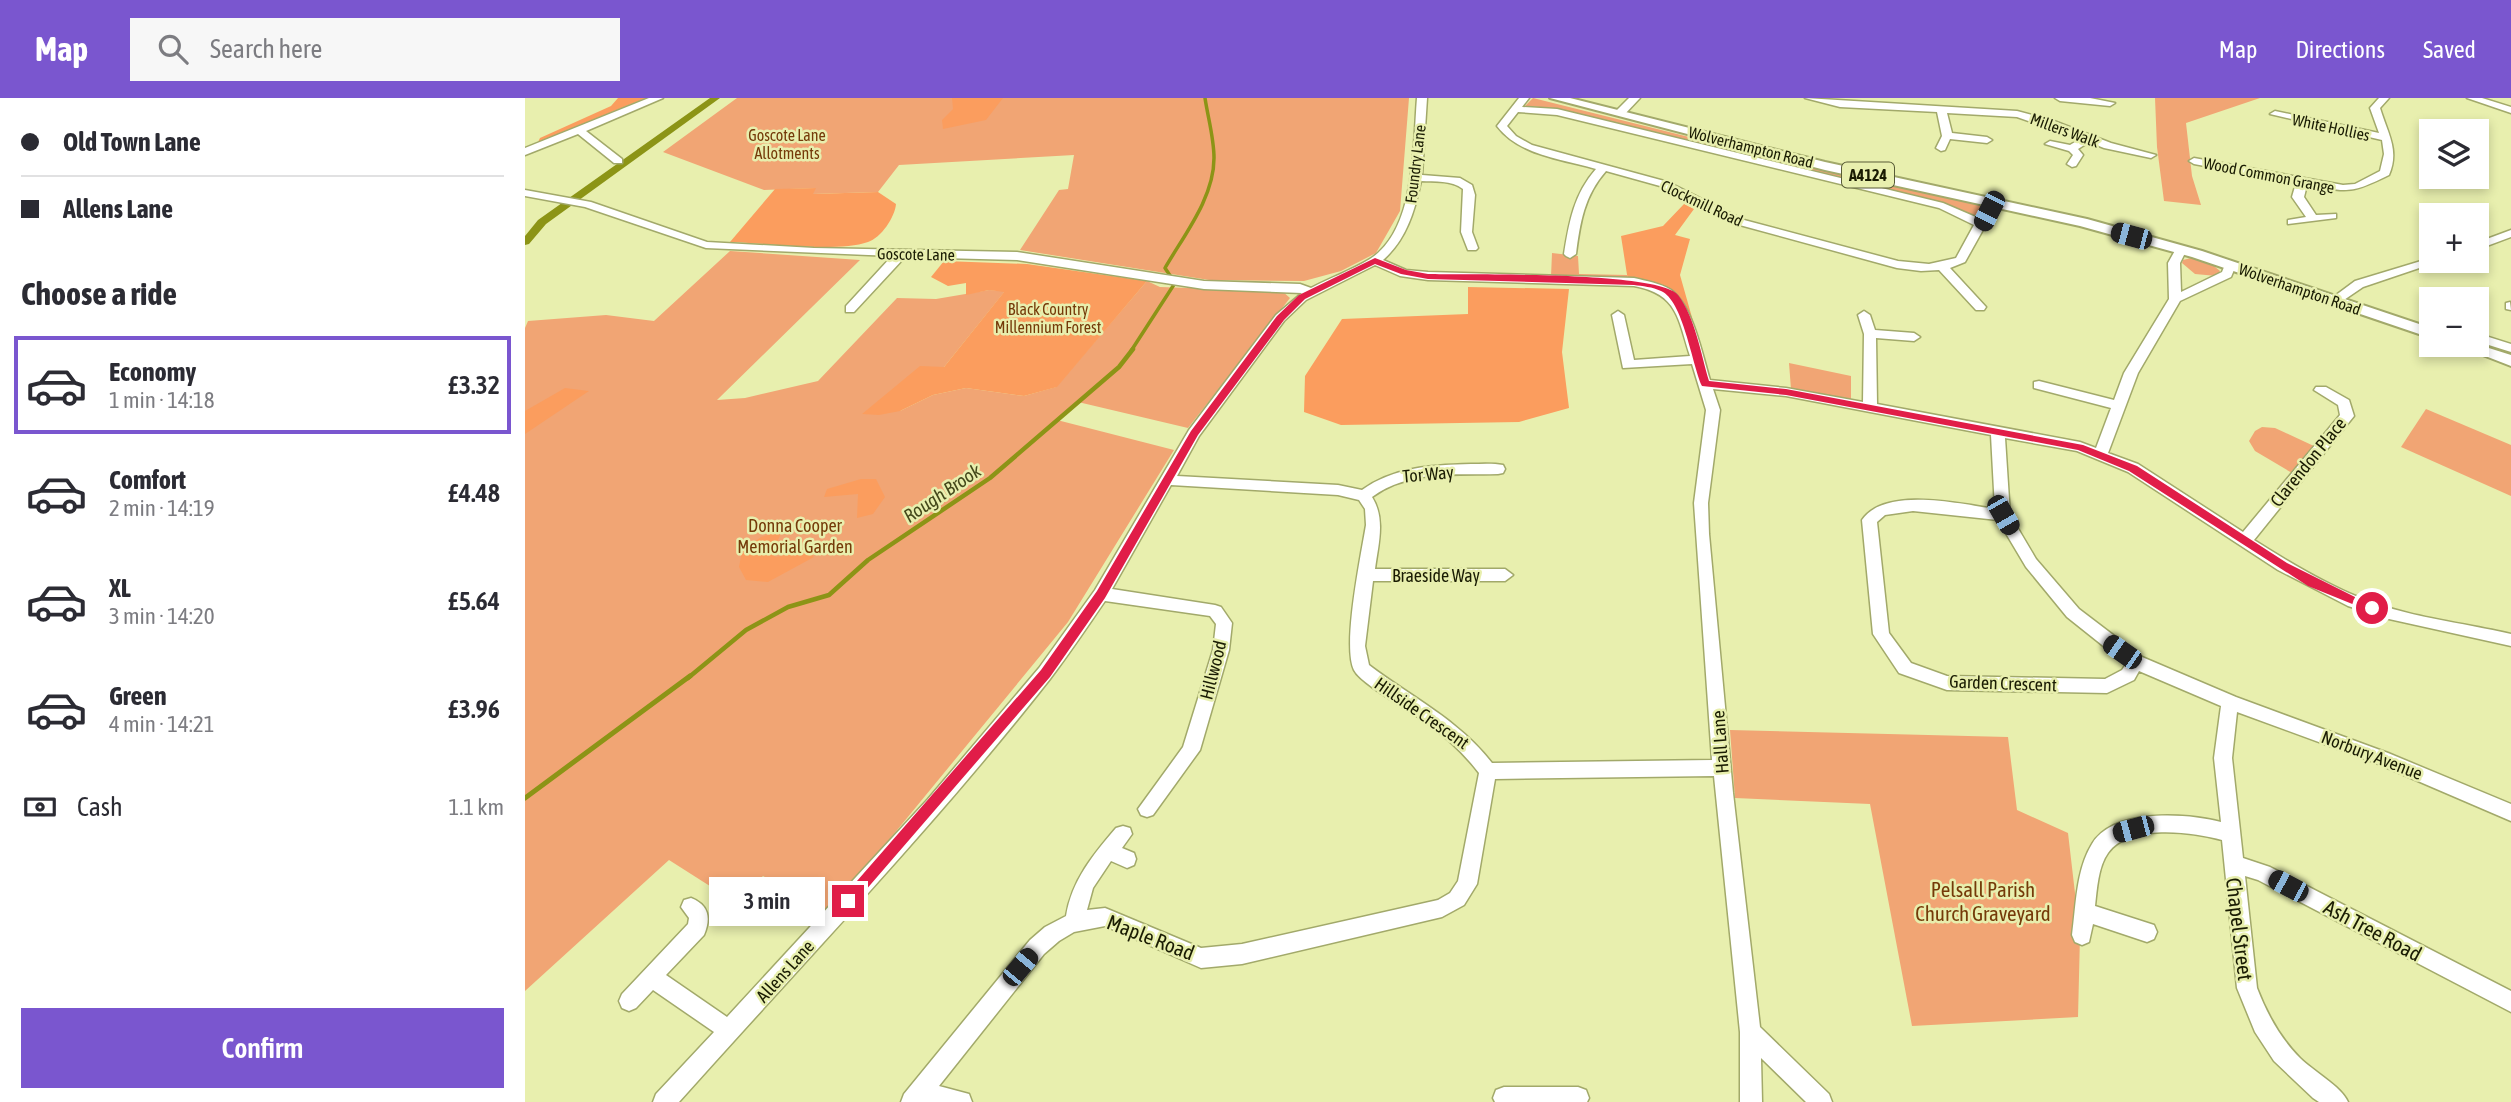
<!DOCTYPE html>
<html lang="en">
<head>
<meta charset="utf-8">
<style>
	:root { --surface:#fff; --page:#f7f7f7; --text:#2b2b33; --muted:#7c7c81; --line:#e1e1e2; --accent:#7a56cf }
	body { margin:0; font-family:"Asap Condensed",sans-serif; background:var(--page); color:var(--text); height:100vh; display:flex; flex-direction:column; font-size:26px; white-space:nowrap }
	* { box-sizing:border-box; margin:0 }
	p { font-size:23px; color:var(--muted) }
	.icon { flex:none; width:38px; height:38px; fill:none; stroke:currentColor; stroke-width:2; stroke-linecap:round; stroke-linejoin:round }
	.map { position:relative; flex:1; overflow:hidden }
	.details { display:flex; flex-direction:column; background:var(--surface); width:525px }
	.details>* { flex:none }
	.guide { display:grid; align-content:center; height:154px; padding:0 21px; background:var(--surface) }
	.controls { position:absolute; left:1894px; top:21px; display:grid; gap:14px }
	.controls a { display:grid; place-items:center; width:70px; height:70px; border-radius:0px; background:var(--surface); box-shadow:0 4px 10px #0003; font-size:35px }
	.end { position:absolute; width:32px; height:32px; margin:-16px; border:9px solid #e11d48; background:#fff; box-shadow:0 0 0 4px #fff }
	.from { border-radius:50% }
	.bubble { position:absolute; height:49px; border-radius:0px; background:var(--surface); box-shadow:0 4px 10px #0003; font-size:23px; font-weight:600; line-height:49px; text-align:center }
	.car { position:absolute; width:21px; height:42px; margin:-21px -10px; border-radius:9px; box-shadow:0 0 5px 2px #0007; background:linear-gradient(#222 24%,#8ab4d8 0 40%,#222 0 76%,#8ab4d8 0 86%,#222 0) }
	.guide b { display:flex; align-items:center; gap:24px; height:66px; font-size:26px }
	.guide b+b { border-top:2px solid var(--line) }
	.guide i { width:18px; height:18px; background:var(--text) }
	ul { padding:0; list-style:none }
	li { display:flex; align-items:center; gap:21px; height:98px; margin:0 14px 10px; padding:0 7px; border:4px solid transparent; border-radius:0px }
	li div { flex:1 }
	li b { display:block; font-size:26px }
	li em { font-style:normal; font-weight:600 }
	li.current { border-color:var(--accent) }
	li>.icon { width:63px; height:63px; stroke-width:1.5 }
	h2 { padding:0 21px; font-size:32px; line-height:84px }
	.pay { display:flex; align-items:center; gap:18px; height:77px; padding:0 21px; font-size:26px }
	.pay p { margin-inline-start:auto }
	.primary-button { display:flex; gap:14px; margin-top:auto; padding:14px 21px }
	.primary-button a { flex:1; height:80px; border-radius:0px; background:var(--accent); color:#fff; font-size:28px; font-weight:600; line-height:80px; text-align:center }
	header { display:flex; align-items:center; gap:42px; box-sizing:border-box; height:98px; padding:0 35px; background:var(--accent); color:#fff }
	header strong { font-size:33px }
	nav { display:flex; gap:38px; margin-inline-start:auto; font-size:24px }
	.search { width:490px; height:63px; background:var(--page); display:flex; align-items:center; gap:18px; box-sizing:border-box; padding:0 24px; border-radius:0px; color:var(--muted); font-size:26px }
	main { display:flex; flex:1; min-height:0 }
	.map>svg:first-child { display:block }
	.green { fill:#f1a574 }
	.forest { fill:#fb9d5e }
	.lines { fill:none; stroke-linecap:round; stroke-linejoin:round }
	.stream-far2 { stroke:#8c9416; stroke-width:3.5 }
	.stream-far1 { stroke:#8c9416; stroke-width:4.5 }
	.stream { stroke:#8c9416; stroke-width:5 }
	.canal { fill:#8c9416; fill-rule:evenodd }
	.minor-casing { stroke:#a2a96a; stroke-width:3 }
	.major-casing { stroke:#a2a96a; stroke-width:4 }
	.minor { fill:#fff; fill-rule:evenodd }
	.major { fill:#fff; fill-rule:evenodd }
	.route { fill:#e11d48 }
	.labels { text-anchor:middle; dominant-baseline:central; stroke-width:5; stroke-linejoin:round; paint-order:stroke }
	.far-street-label { font-size:16px; fill:#1a1c03; stroke:#e8efae }
	.far-park-label { font-size:16px; fill:#753a09; stroke:#e8efae }
	.shield { fill:#e8efae; stroke:#585b36; stroke-width:2 }
	.shield-label { font-size:16px; font-weight:bold; fill:#1a1c03 }
	.street-label { font-size:18px; fill:#1a1c03; stroke:#e8efae }
	.park-label { font-size:18px; fill:#753a09; stroke:#e8efae }
	.water-label { font-size:19px; font-style:italic; fill:#45491b; stroke:#e8efae }
	.near-park-label { font-size:21px; fill:#753a09; stroke:#e8efae }
	.near-street-label { font-size:21px; fill:#1a1c03; stroke:#e8efae }
</style>
</head>
<body>
<header>
<strong>Map</strong>
<div class="search"><svg class="icon" aria-label="search" viewBox="0 0 24 24"><circle cx="10" cy="10" r="6"/><path d="M15 15l6 6"/></svg>Search here</div>
<nav><a>Map</a><a>Directions</a><a>Saved</a></nav>
</header>
<main>
<section class="details">
<div class="guide">
<b><i class="from"></i>Old Town Lane</b>
<b><i></i>Allens Lane</b>
</div>
<h2>Choose a ride</h2>
<ul>
<li class="current"><svg class="icon" aria-label="car" viewBox="0 0 24 24"><path d="M5 17H2v-5l4-1 3-4h7l3 4 3 1v5h-3M9 17h6M6 11h13"/><circle cx="7" cy="17" r="2"/><circle cx="17" cy="17" r="2"/></svg><div><b>Economy</b><p>1 min · 14:18</p></div><em>£3.32</em></li>
<li><svg class="icon" aria-label="car" viewBox="0 0 24 24"><path d="M5 17H2v-5l4-1 3-4h7l3 4 3 1v5h-3M9 17h6M6 11h13"/><circle cx="7" cy="17" r="2"/><circle cx="17" cy="17" r="2"/></svg><div><b>Comfort</b><p>2 min · 14:19</p></div><em>£4.48</em></li>
<li><svg class="icon" aria-label="car" viewBox="0 0 24 24"><path d="M5 17H2v-5l4-1 3-4h7l3 4 3 1v5h-3M9 17h6M6 11h13"/><circle cx="7" cy="17" r="2"/><circle cx="17" cy="17" r="2"/></svg><div><b>XL</b><p>3 min · 14:20</p></div><em>£5.64</em></li>
<li><svg class="icon" aria-label="car" viewBox="0 0 24 24"><path d="M5 17H2v-5l4-1 3-4h7l3 4 3 1v5h-3M9 17h6M6 11h13"/><circle cx="7" cy="17" r="2"/><circle cx="17" cy="17" r="2"/></svg><div><b>Green</b><p>4 min · 14:21</p></div><em>£3.96</em></li>
</ul>
<div class="pay"><svg class="icon" aria-label="cash" viewBox="0 0 24 24"><path d="M3 7h18v10H3z"/><circle cx="12" cy="12" r="2"/></svg>Cash<p>1.1 km</p></div>
<div class="primary-button"><a>Confirm</a></div>
</section>
<div class="map">
<svg width="1986" height="1004" viewBox="0 0 1986 1004">
	<rect width="100%" height="100%" fill="#e8efae"/>
	<g class="green">
		<path d="M212 0H884L875 113 851 155 816 173 779 183 684 182 495 152 534 92 543 91 549 57 374 67 353 94 287 96 290 90 239 92 138 54Z"/>
		<path d="M1008 0 1260 63 1447 102 1460 109 1457 116 1447 118 1416 105 1029 10 1000 8Z"/>
		<path d="M1630 0H1735L1661 25 1667 78 1676 107 1639 103 1632 49Z"/>
		<path d="M205 153 335 162 192 302 220 300 293 283 372 200 411 201 464 192 480 193 419 269 375 313 408 297 441 290 499 298 531 289 622 183 635 189 757 193 765 200 663 330 553 304 532 322 649 352 543 524 304 815 238 778 210 804 144 762 0 893V230L3 223 81 217 129 223Z"/>
		<path d="M1027 155 1053 158 1054 176 1102 177V180L1026 179Z"/>
		<path d="M1666 160 1689 168 1695 173 1692 178 1670 176 1657 165 1658 162Z"/>
		<path d="M1264 265 1326 278V302L1266 291Z"/>
		<path d="M1901 311 1986 347V398L1876 349Z"/>
		<path d="M1737 329 1750 330 1791 349 1767 375 1730 353 1724 343 1730 333Z"/>
		<path d="M1205 632 1483 639 1492 712 1543 735 1555 838 1553 919 1387 928 1345 706 1210 700Z"/>
	</g>
	<g class="forest">
		<path d="M93 0H121L13 44 15 40 86 8Z"/>
		<path d="M427 0H478L461 22 418 31 417 22 428 11Z"/>
		<path d="M291 90 288 96 353 94 371 106C370 119 356 140 343 144 312 155 240 145 205 144L250 91Z"/>
		<path d="M1159 106 1169 111 1150 137 1165 141 1155 177 1168 223 1162 224C1149 188 1143 182 1103 183L1096 138 1138 128Z"/>
		<path d="M419 163 502 166 622 183 532 289 499 298 441 290 408 297 375 313 354 317 337 316 395 268 419 269 479 194 464 192 441 197V185L423 188 406 179Z"/>
		<path d="M943 189 1044 191 1037 254 1044 310 994 324 816 327 779 314 780 278 817 221 943 216Z"/>
		<path d="M40 290 64 293 0 336V313Z"/>
		<path d="M336 381H351L360 399 348 416 332 420 333 396 299 399 302 391Z"/>
		<path d="M253 434 255 438 246 455 251 459 282 452 289 459 243 484 221 482 214 469 217 453 236 439Z"/>
	</g>
	<g class="lines">
		<path class="stream-far2" d="M606 253 650 185 640 170C659 137 689 100 689 60 689 40 683 20 680 0"/>
		<path class="stream-far1" d="M163 580 221 532 263 509 304 497 343 462 465 380 594 269 608 251"/>
		<path class="stream" d="M0 700 165 578"/>
		<path class="canal" d="M185 0H195L21 126 4 146 0 147V138L13 122Z"/>
		<defs>
			<g id="minor">
				<path d="M124 0H138L61 33 97 61V65H89L53 36 0 57V50Z"/>
				<path d="M892 0H902L897 77 935 80 947 87 950 97 947 134 953 150 951 152H943L936 134 938 91C926 82 910 84 896 83 890 113 881 142 858 162L881 172 903 174 1109 180C1121 183 1135 185 1146 192 1168 208 1177 256 1185 282L1261 290 1338 304 1339 236 1333 217 1339 213 1345 217 1350 232 1389 235 1395 239 1389 243 1351 240 1352 306 1555 344 1571 350 1586 310 1509 290V284L1514 283 1589 302 1599 275 1644 201 1643 165 1652 149 1656 148 1662 151 1655 165 1656 194 1697 174 1701 164H1709L1711 167 1706 179 1655 203 1613 275 1583 355 1613 366 1718 434 1815 317 1813 307 1789 292 1791 289H1801L1824 302 1829 318 1729 442C1762 463 1797 484 1833 499 1877 518 1939 525 1986 536V548L1864 521 1823 508 1753 472 1603 374 1552 353 1480 340 1485 417 1511 461 1554 511 1617 559 1711 599 1863 655 1986 706V723L1851 665 1712 614 1707 660 1718 760 1745 769 1986 893V914L1733 782 1720 778 1732 890C1742 916 1755 940 1775 960 1788 973 1816 988 1823 1004H1794L1788 1000 1749 963 1730 934 1712 890 1697 742C1668 734 1604 725 1583 755 1573 769 1572 791 1570 808L1629 827 1632 834 1629 841 1622 844 1568 826 1564 844 1557 847 1550 844 1547 837C1551 808 1551 772 1567 746 1588 710 1662 715 1696 724L1689 660 1696 608 1614 573 1609 582 1582 595 1422 592 1374 575 1348 536 1337 422C1360 388 1436 406 1470 411L1466 337 1261 298 1188 291 1195 312 1183 405 1184 436 1208 695 1235 929 1304 996 1307 1004H1281L1236 960 1237 1004H1215V934L1189 678 970 681 952 786 939 807 917 819 717 866 676 870 580 828 549 834 534 843 519 856 414 988 444 996 447 1004H376L379 996 505 842 520 829 541 818C547 782 568 757 591 730L598 728 605 730 607 736 597 750 609 755 611 761 609 767 602 770 586 763 568 790 562 812 580 810 676 850 717 846 913 802 925 795 933 783 954 675C938 654 920 638 899 623 884 612 836 586 829 572 817 548 836 457 841 427L840 411 834 402 813 397 646 387 587 491 690 507 696 509 707 525 704 552 675 652 628 717 622 719 616 717 613 711 658 649 688 552 691 526 685 518 580 503C562 529 544 556 525 581 409 729 278 865 154 1004H128L131 996 189 934 128 892 111 910 104 913 97 910 94 903 97 896 163 826 164 820 156 809 159 802 166 800C184 807 186 820 179 837L141 877 202 919 403 701 514 570 570 492 664 332 751 217 777 195 679 191 492 162 380 159 329 214H321V208L367 158 181 150 60 109 0 98V92L66 104 182 144 289 150 492 154 679 183 775 186 786 190C805 180 827 172 845 161 891 132 888 48 892 0ZM850 167 875 178 903 182 1109 188C1153 196 1153 221 1165 258L1109 262 1099 217 1093 213 1087 217 1098 270 1167 266 1181 312 1169 405 1187 662 967 665C934 622 886 599 844 567L840 548 848 483H980L988 477 980 471H850C853 447 861 421 847 399 884 372 929 377 973 376L978 375 980 371 978 367C968 365 956 366 946 366 907 367 869 369 837 392L813 387 652 378 674 338 759 223 781 202ZM1388 413 1473 422 1501 469 1542 519 1601 566 1597 572 1580 581 1422 578 1386 565 1364 535 1352 424 1360 417Z"/>
				<path d="M994 0H1004L997 9 1032 11 1418 105 1453 120 1464 101H1472L1474 103 1440 164 1425 170 1461 209 1459 212H1451L1414 172 1396 173 1372 170 1211 126 1135 88 1081 73C1059 98 1055 125 1051 156L1045 160 1041 158 1039 156C1044 124 1049 96 1071 71 1037 61 995 58 972 28ZM993 14 1032 17 1414 110 1449 127 1431 160 1404 166 1373 163 1219 122 1143 84 1007 47 991 38 982 28Z"/>
				<path d="M1104 0H1115L1099 17H1091V13Z"/>
				<path d="M1280 0 1492 13 1529 23 1586 45 1631 57 1626 60 1579 50 1564 44 1553 51 1558 57 1551 68 1547 69 1542 66 1548 57 1544 53 1520 46 1525 43 1545 47 1555 41 1492 19 1422 15 1427 35 1462 39 1467 42 1462 45 1425 41 1420 52 1416 53 1411 50 1417 38 1412 14 1315 9Z"/>
				<path d="M1530 0H1565L1590 5 1585 8 1535 3Z"/>
				<path d="M1854 0H1864L1855 10C1862 34 1875 52 1864 77 1826 96 1823 94 1782 87L1779 99 1791 117 1811 116V120L1763 126V122L1781 119 1767 99 1771 85 1669 66 1664 63 1669 60 1818 87 1830 86 1855 73 1859 56 1857 42 1745 16 1750 13 1854 35 1845 10Z"/>
				<path d="M1942 0H1957L1986 9V15Z"/>
				<path d="M1986 132V139L1951 152V145Z"/>
				<path d="M1906 160V163H1915L1838 189 1813 206H1805L1803 203 1830 183Z"/>
				<path d="M1985 204 1986 212 1981 211V205Z"/>
				<path d="M1951 235 1986 246V254L1951 243Z"/>
				<path d="M979 989H1053L1061 992 1064 1000 1062 1004H970L968 1000 971 992Z"/>
			</g>
			<g id="major">
				<path d="M1025 0H1045L1300 64 1562 121 1677 153 1906 230V240L1667 159 1555 128 1300 72Z"/>
				<path d="M1951 246 1986 257V268L1932 247Z"/>
			</g>
		</defs>
		<use href="#minor" class="minor-casing"/>
		<use href="#major" class="major-casing"/>
		<use href="#minor" class="minor"/>
		<use href="#major" class="major"/>
	</g>
	<path class="route" d="M850 160 881 172 903 176C943 177 1133 173 1153 197 1170 219 1176 256 1184 283L1261 291 1558 347 1612 368 1762 465 1852 510 1847 514 1783 488 1604 373 1553 352 1261 297 1177 288C1167 266 1158 202 1136 193 1128 189 1117 188 1109 187L903 181 876 176 850 166 780 201 759 222 673 337 580 500 525 579 327 808H318V799L516 572 572 493 666 333 752 218 774 197Z"/>
	<g class="labels">
		<g class="far-street-label">
			<text transform="translate(1806 29) rotate(12)">White Hollies</text>
			<text transform="translate(1540 32) rotate(20)">Millers Walk</text>
			<text transform="translate(1226 49) rotate(14)">Wolverhampton Road</text>
			<text transform="translate(890 66) rotate(-83)">Foundry Lane</text>
			<text transform="translate(1744 77) rotate(11)">Wood Common Grange</text>
			<text transform="translate(1177 105) rotate(25)">Clockmill Road</text>
			<text transform="translate(391 156) rotate(1)">Goscote Lane</text>
			<text transform="translate(1775 191) rotate(19)">Wolverhampton Road</text>
		</g>
		<g class="far-park-label">
			<text x="262" y="37">Goscote Lane<tspan x="262" dy="18">Allotments</tspan></text>
			<text x="523" y="211">Black Country<tspan x="523" dy="18">Millennium Forest</tspan></text>
		</g>
		<rect class="shield" x="1317" y="64.5" width="52" height="25" rx="5"/>
		<g class="shield-label">
			<text x="1343" y="77">A4124</text>
		</g>
		<g class="street-label">
			<text transform="translate(1783 364) rotate(-51)">Clarendon Place</text>
			<text transform="translate(903 376) rotate(-5)">Tor Way</text>
			<text x="911" y="477">Braeside Way</text>
			<text transform="translate(688 572) rotate(-76)">Hillwood</text>
			<text transform="translate(1478 585) rotate(2)">Garden Crescent</text>
			<text transform="translate(897 615) rotate(35)">Hillside Crescent</text>
			<text transform="translate(1195 644) rotate(-94)">Hall Lane</text>
			<text transform="translate(1847 657) rotate(21)">Norbury Avenue</text>
			<text transform="translate(260 873) rotate(-48)">Allens Lane</text>
		</g>
		<g class="park-label">
			<text x="270" y="427">Donna Cooper<tspan x="270" dy="21">Memorial Garden</tspan></text>
		</g>
		<g class="water-label">
			<text transform="translate(417 395) rotate(-34)">Rough Brook</text>
		</g>
		<g class="near-park-label">
			<text x="1458" y="791">Pelsall Parish<tspan x="1458" dy="24">Church Graveyard</tspan></text>
		</g>
		<g class="near-street-label">
			<text transform="translate(1715 831) rotate(83)">Chapel Street</text>
			<text transform="translate(1848 832) rotate(28)">Ash Tree Road</text>
			<text transform="translate(626 839) rotate(21)">Maple Road</text>
		</g>
	</g>
</svg>
<div class="controls">
<a><svg class="icon" aria-label="layers" viewBox="0 0 24 24"><path d="M12 4l9 5-9 5-9-5zM3 14l9 5 9-5"/></svg></a>
<a>+</a>
<a>−</a>
</div>
<i class="end from" style="left:1847px;top:510px"></i>
<i class="end" style="left:323px;top:803px"></i>
<div class="bubble" style="left:184px;top:779px;width:116px">3 min</div>
<i class="car" style="left:1464px;top:113px;rotate:207deg"></i>
<i class="car" style="left:1606px;top:138px;rotate:285deg"></i>
<i class="car" style="left:1478px;top:417px;rotate:150deg"></i>
<i class="car" style="left:1597px;top:554px;rotate:305deg"></i>
<i class="car" style="left:1608px;top:731px;rotate:255deg"></i>
<i class="car" style="left:1763px;top:788px;rotate:298deg"></i>
<i class="car" style="left:495px;top:869px;rotate:40deg"></i>
</div>
</main>
</body>
</html>
